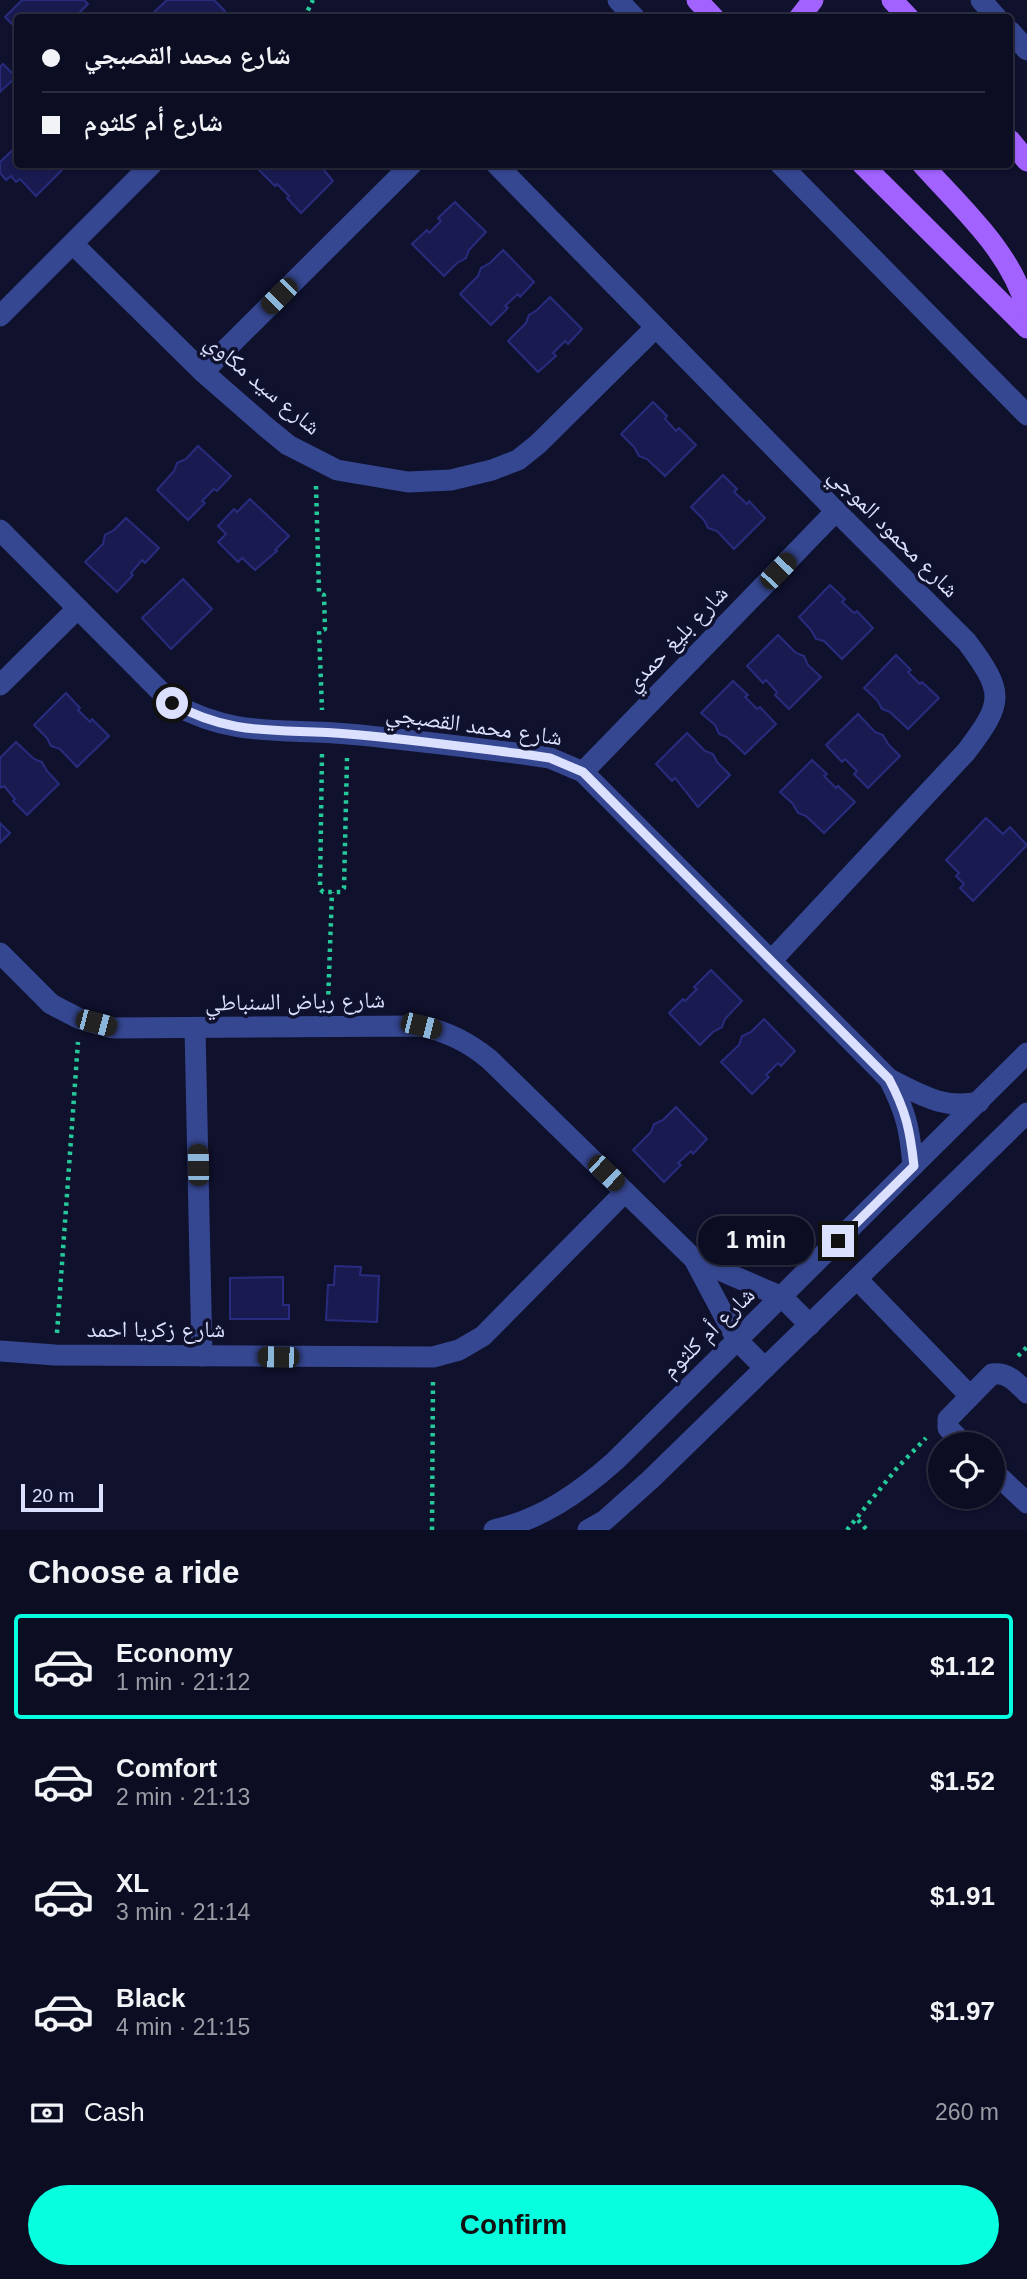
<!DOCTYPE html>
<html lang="en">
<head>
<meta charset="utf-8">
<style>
	:root { --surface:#0b0d22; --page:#191b2f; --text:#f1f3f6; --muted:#9a9ca5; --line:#2b2d40; --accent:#07ffdf }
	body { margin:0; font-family:Arial,"Noto Naskh Arabic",sans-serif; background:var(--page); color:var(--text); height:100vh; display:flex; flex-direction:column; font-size:26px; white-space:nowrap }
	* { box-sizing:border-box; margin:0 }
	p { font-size:23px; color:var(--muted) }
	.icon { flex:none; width:38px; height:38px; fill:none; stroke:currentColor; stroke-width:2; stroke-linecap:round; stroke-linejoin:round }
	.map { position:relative; height:1530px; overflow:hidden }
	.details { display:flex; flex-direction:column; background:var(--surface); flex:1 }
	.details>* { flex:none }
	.top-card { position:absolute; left:14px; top:14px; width:999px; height:154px; border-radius:7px; box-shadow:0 2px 5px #0004,0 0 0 2px var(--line); display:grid; align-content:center; height:154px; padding:0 28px; background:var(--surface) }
	.fabs { position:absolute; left:928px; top:1432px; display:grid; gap:14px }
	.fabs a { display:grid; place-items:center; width:77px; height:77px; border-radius:50%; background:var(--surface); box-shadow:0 2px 5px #0004,0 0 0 2px var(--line); font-size:35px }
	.scale { position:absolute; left:21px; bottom:18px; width:82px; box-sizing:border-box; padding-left:7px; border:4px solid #dbe0ff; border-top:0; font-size:19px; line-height:24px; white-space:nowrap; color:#dbe0ff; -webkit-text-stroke:5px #0f112d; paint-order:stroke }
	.end { position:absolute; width:32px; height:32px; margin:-16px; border:9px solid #dbe0ff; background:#111; box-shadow:0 0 0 4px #111 }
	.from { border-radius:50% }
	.bubble { position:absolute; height:49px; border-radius:24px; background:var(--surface); box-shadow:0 2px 5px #0004,0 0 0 2px var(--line); font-size:23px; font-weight:800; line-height:49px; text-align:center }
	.car { position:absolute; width:21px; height:42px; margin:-21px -10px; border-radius:9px; box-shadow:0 0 5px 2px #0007; background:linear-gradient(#222 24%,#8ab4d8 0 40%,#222 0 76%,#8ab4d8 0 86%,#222 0) }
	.top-card b { display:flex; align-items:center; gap:24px; height:66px; font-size:26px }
	.top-card b+b { border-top:2px solid var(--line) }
	.top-card i { width:18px; height:18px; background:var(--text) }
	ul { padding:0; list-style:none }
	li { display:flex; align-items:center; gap:21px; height:105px; margin:0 14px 10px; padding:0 14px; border:4px solid transparent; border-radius:7px }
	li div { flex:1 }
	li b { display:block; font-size:26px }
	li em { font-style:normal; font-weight:800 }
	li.on { border-color:var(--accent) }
	li>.icon { width:63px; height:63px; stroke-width:1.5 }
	h2 { padding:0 28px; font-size:32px; line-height:84px }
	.pay { display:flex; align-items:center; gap:18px; height:77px; padding:0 28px; font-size:26px }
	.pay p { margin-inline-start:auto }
	.button { display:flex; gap:14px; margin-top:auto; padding:14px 28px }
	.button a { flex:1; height:80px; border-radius:42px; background:var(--accent); color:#111; font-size:28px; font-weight:800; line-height:80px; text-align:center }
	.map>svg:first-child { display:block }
	.building { fill:#191b50; stroke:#292c7e; stroke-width:2 }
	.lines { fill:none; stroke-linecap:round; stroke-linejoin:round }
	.path { stroke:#25c99a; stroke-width:4.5; stroke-dasharray:3.5 5; stroke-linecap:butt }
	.minor { stroke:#364791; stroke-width:21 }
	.major { stroke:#a162ff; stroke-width:21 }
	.route { stroke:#dbe0ff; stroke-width:9 }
	.labels { text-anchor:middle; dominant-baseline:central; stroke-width:7; stroke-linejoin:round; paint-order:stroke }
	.street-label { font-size:23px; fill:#dbe0ff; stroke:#0f112d }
</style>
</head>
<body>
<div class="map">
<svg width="1027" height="1530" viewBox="0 0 1027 1530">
	<rect width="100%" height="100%" fill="#0f112d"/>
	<g class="building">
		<path d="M22 0H84L88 4 74 18H18V30L5 17Z"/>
		<path d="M167 0H214L225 11 219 18H148Z"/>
		<path d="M3 64 16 77 0 92V67Z"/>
		<path d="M18 145V164H68L36 196 20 179 16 182 11 176 6 180 0 173V162Z"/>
		<path d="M264 164H319L333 181 301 213 287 198 289 196 277 184 275 186 259 170Z"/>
		<path d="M455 202 486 232 469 250 466 258 457 263 444 276 412 244 427 230 429 233 441 221 438 218Z"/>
		<path d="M503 250 534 282 520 297 518 294 505 306 508 308 491 325 460 294 478 276 481 268 490 263Z"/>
		<path d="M550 297 582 329 568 344 565 341 553 353 556 356 538 372 508 341 526 323 529 315 537 310Z"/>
		<path d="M653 402 667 416 665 419 676 431 679 428 696 445 665 476 647 459 639 456 634 447 621 434Z"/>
		<path d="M198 446 231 476 217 491 214 489 202 501 205 503 188 520 157 490 174 471 177 463 186 459Z"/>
		<path d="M723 475 737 489 734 492 747 504 749 501 765 518 734 549 717 531 708 528 704 520 691 507Z"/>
		<path d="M250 499 289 536 275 550 277 551 255 570 242 558 238 562 218 542 226 534 218 526 234 509 237 512Z"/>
		<path d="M126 518 159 548 145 563 142 560 131 573 133 575 117 592 85 562 103 544 105 535 114 530Z"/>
		<path d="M183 579 212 609 171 649 142 618Z"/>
		<path d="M830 585 845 599 842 602 854 613 857 611 873 628 842 659 824 641 816 639 811 630 799 617Z"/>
		<path d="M778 635 796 653 804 656 808 665 821 677 789 709 775 695 777 692 766 680 763 683 747 666Z"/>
		<path d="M896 655 911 670 908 672 920 684 922 682 939 698 908 729 890 712 882 709 877 700 864 688Z"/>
		<path d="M733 681 748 695 745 697 757 709 760 707 776 724 745 754 727 737 719 734 715 725 701 713Z"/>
		<path d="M66 693 80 708 78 710 90 722 92 719 109 736 77 767 60 749 51 746 47 738 34 725Z"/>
		<path d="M858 714 875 732 883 735 888 744 900 756 868 788 854 774 857 771 845 759 842 762 826 745Z"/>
		<path d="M687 733 705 751 713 754 717 762 730 775 698 807 675 778 672 781 656 764Z"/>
		<path d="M16 742 34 759 42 762 47 771 59 784 27 815 13 801 15 799 4 786 0 788V758Z"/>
		<path d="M812 760 827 774 824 776 836 788 838 786 855 802 824 833 806 816 798 813 793 804 780 792Z"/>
		<path d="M986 818 1003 834 1010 827 1027 845 973 901 960 888 964 884 956 876 959 873 946 860Z"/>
		<path d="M0 823 10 833 0 843Z"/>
		<path d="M711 970 742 1001 725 1019 722 1027 713 1032 700 1045 669 1013 683 999 685 1001 697 989 694 987Z"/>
		<path d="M764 1019 795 1051 781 1066 778 1063 766 1075 769 1077 752 1094 721 1062 739 1045 742 1036 751 1032Z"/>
		<path d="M676 1107 707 1139 693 1154 691 1151 678 1163 681 1165 664 1182 633 1150 651 1132 654 1124 663 1120Z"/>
		<path d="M335 1266 361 1267 360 1275 379 1276 377 1322 326 1320 328 1285H334Z"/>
		<path d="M283 1277V1305H289V1319H230V1278Z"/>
	</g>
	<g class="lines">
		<g class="path">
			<path d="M304 18 313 0"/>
			<path d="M316 486 319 593 324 595 325 629 319 631 322 710"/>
			<path d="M322 754 320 889 323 892H341L344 888 347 758"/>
			<path d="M328 1003 332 892"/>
			<path d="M57 1333 78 1042"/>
			<path d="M1018 1356 1027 1347"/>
			<path d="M858 1520 867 1530"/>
			<path d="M432 1530 433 1379"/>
			<path d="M847 1530 897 1468 926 1438"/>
		</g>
		<g class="minor">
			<path d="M618 0 635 18"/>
			<path d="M981 0 997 18"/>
			<path d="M1010 31 1027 50"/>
			<path d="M496 164 836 511 967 642C1005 693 1004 702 966 752L771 961"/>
			<path d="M780 164 1027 415"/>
			<path d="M73 244 203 372 266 427 288 445 337 470 408 482 451 480 492 470 518 460 538 444 655 328"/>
			<path d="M0 316 152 164"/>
			<path d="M203 372 412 164"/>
			<path d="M0 530 172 703C234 738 281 728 348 734 406 739 465 747 523 754L550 758 583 772 889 1079C906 1112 910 1130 913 1166"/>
			<path d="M0 685 77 609"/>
			<path d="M583 772 836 511"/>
			<path d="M0 953 51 1004 80 1019 112 1028 421 1026C448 1032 468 1042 489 1059L694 1259 737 1340 765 1368"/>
			<path d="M195 1028 202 1356"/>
			<path d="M889 1079C920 1094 943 1110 979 1102"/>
			<path d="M694 1259 782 1297 810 1325"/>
			<path d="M858 1280 969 1395"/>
			<path d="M0 1351 55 1355 433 1357 459 1350 483 1336 625 1192"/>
			<path d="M964 1444 948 1428V1419L992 1374C1008 1372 1016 1382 1027 1393"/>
			<path d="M992 1470 1027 1503"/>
			<path d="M494 1530C542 1519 579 1493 615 1461L1027 1053"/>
			<path d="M588 1530 604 1521 650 1480 1027 1113"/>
		</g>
		<g class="major">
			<path d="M697 0 714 18"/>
			<path d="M892 0 909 18"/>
			<path d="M799 18 813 0"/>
			<path d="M1010 140 1027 161"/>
			<path d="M862 164 1027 328"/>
			<path d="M922 164C962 209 1011 251 1027 310"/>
		</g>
	</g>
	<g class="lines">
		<path class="route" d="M172 703C234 738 281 728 348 734 407 739 465 747 523 754L550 758 583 772 889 1079C906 1111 910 1130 914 1166L838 1241"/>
	</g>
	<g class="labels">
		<g class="street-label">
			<text transform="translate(263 384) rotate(40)">شارع سيد مكاوي</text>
			<text transform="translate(894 532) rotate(45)">شارع محمود الموجي</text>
			<text transform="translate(676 638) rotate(-46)">شارع بليغ حمدي</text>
			<text transform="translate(474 725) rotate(8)">شارع محمد القصبجي</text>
			<text transform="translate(295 1001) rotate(-1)">شارع رياض السنباطي</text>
			<text x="156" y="1329">شارع زكريا احمد</text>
			<text transform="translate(708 1332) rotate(-44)">شارع أم كلثوم</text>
		</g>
	</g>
</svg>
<div class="fabs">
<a><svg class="icon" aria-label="locate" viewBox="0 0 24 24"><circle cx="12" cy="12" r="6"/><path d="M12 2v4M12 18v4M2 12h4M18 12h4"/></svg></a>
</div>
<div class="scale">20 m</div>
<i class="end from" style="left:172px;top:703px"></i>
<i class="end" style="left:838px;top:1241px"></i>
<div class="bubble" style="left:698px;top:1216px;width:116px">1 min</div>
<i class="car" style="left:279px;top:296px;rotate:225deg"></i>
<i class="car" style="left:778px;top:571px;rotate:44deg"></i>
<i class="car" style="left:96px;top:1023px;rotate:105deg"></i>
<i class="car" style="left:421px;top:1026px;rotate:104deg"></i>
<i class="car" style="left:198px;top:1165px;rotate:359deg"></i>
<i class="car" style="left:606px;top:1173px;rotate:134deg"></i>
<i class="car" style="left:278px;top:1357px;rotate:271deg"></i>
<div class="top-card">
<b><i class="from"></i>شارع محمد القصبجي</b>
<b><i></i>شارع أم كلثوم</b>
</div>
</div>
<section class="details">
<h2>Choose a ride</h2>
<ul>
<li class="on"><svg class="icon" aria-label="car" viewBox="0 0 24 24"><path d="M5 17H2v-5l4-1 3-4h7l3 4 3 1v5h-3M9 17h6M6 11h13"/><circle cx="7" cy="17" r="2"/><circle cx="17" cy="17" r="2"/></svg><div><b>Economy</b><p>1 min · 21:12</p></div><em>$1.12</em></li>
<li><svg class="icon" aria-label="car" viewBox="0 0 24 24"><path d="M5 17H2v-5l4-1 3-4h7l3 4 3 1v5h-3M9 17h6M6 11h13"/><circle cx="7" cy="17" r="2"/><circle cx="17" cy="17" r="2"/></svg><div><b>Comfort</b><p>2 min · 21:13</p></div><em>$1.52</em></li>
<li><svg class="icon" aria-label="car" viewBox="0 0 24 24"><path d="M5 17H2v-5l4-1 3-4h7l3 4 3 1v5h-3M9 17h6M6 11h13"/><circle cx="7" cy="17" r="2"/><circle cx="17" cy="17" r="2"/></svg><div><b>XL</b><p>3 min · 21:14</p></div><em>$1.91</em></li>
<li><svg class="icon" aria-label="car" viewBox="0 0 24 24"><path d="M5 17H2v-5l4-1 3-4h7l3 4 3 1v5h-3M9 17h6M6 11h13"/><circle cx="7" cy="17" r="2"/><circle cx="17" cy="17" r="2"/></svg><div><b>Black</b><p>4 min · 21:15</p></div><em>$1.97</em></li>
</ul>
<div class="pay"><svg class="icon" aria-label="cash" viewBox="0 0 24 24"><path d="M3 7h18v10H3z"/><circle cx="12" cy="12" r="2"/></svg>Cash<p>260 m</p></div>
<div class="button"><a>Confirm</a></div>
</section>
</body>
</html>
